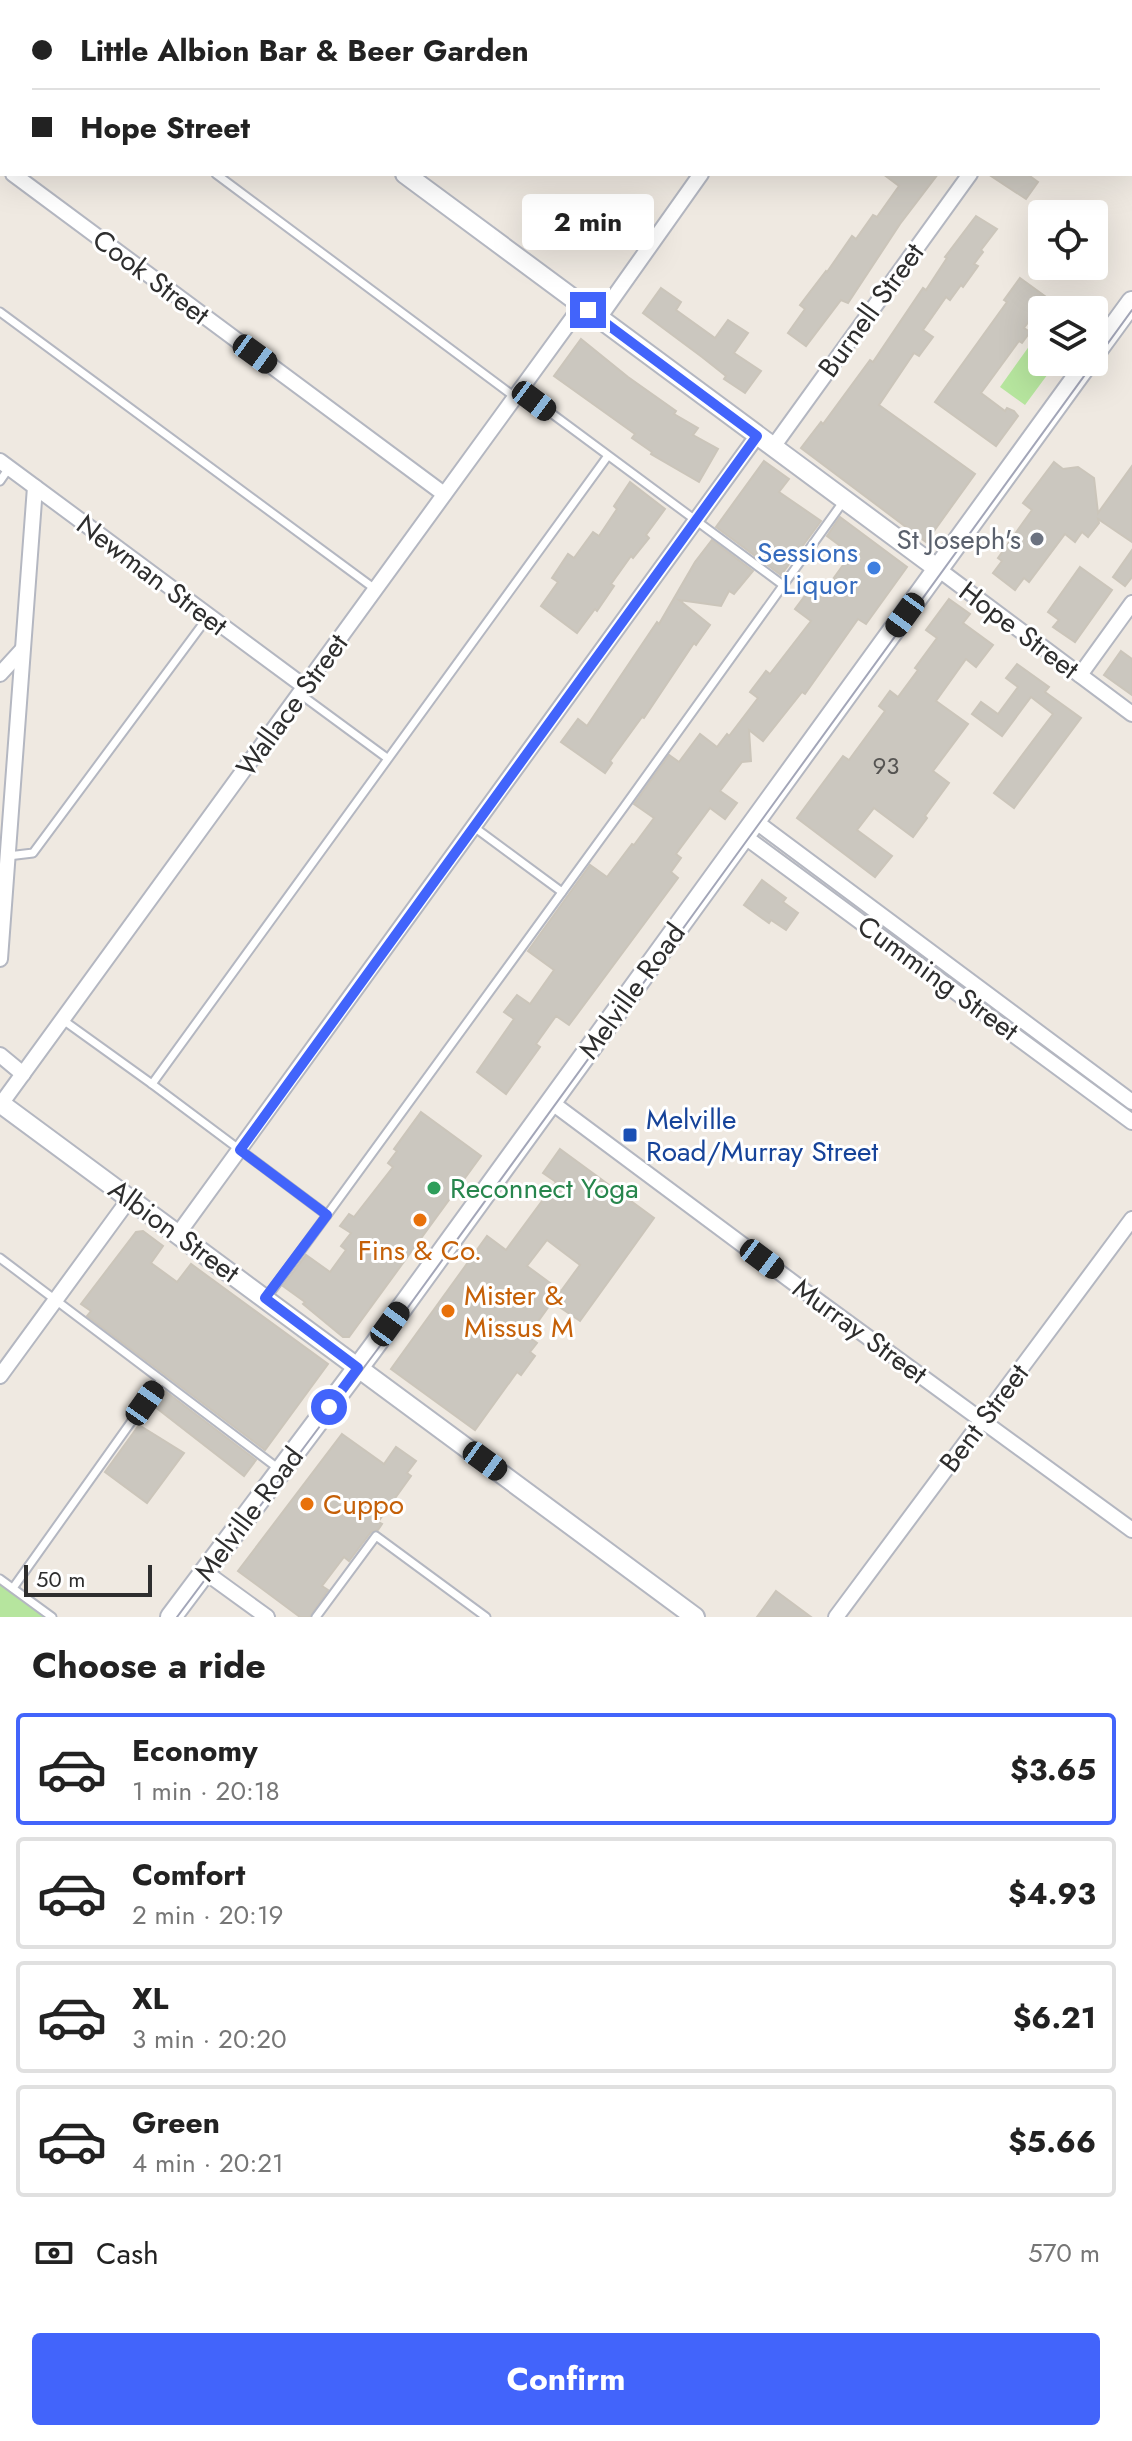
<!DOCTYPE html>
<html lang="en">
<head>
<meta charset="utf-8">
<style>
	:root { --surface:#fff; --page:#f6f6f6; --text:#222; --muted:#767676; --line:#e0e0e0; --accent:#4264fb }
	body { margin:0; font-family:Jost,sans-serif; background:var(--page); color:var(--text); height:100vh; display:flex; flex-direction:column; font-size:30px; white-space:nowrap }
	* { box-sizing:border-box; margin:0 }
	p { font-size:26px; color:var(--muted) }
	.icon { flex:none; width:44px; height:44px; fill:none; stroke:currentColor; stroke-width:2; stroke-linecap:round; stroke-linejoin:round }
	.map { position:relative; height:1617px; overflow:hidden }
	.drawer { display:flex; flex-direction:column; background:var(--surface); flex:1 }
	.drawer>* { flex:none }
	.banner { position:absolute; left:0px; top:0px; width:1132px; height:176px; box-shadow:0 8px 32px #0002; display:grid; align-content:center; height:176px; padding:0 32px; background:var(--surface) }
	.fabs { position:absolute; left:1028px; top:200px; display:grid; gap:16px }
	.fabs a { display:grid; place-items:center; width:80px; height:80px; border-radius:8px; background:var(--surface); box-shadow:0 8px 32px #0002; font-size:40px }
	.scale { position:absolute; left:24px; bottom:20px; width:128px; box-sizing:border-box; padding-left:8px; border:4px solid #2e2e2e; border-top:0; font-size:22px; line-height:28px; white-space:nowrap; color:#2e2e2e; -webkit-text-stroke:6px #fff; paint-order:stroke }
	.end { position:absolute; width:36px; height:36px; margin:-18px; border:10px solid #4264fb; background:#fff; box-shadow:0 0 0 4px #fff }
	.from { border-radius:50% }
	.bubble { position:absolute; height:56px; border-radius:8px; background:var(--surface); box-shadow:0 8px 32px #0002; font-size:26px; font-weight:700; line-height:56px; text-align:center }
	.car { position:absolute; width:24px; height:48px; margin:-24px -12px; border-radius:10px; box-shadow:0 0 6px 2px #0007; background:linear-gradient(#222 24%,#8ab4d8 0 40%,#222 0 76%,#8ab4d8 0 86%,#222 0) }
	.banner b { display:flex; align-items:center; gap:28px; height:76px; font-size:30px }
	.banner b+b { border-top:2px solid var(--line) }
	.banner i { width:20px; height:20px; background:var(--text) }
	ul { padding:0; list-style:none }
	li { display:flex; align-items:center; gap:24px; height:112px; margin:0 16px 12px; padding:0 16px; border:4px solid var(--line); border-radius:8px }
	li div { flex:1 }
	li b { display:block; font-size:30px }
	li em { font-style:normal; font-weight:700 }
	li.on { border-color:var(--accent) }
	li>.icon { width:72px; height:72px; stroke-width:1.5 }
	h2 { padding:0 32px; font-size:36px; line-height:96px }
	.pay { display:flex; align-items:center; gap:20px; height:88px; padding:0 32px; font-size:30px }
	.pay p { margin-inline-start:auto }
	.button { display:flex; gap:16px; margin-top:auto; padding:16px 32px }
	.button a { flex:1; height:92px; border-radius:8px; background:var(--accent); color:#fff; font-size:32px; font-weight:700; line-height:92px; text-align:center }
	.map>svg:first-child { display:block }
	.green { fill:#b6e59e }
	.building { fill:#cbc7bf; stroke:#cbc5ba; stroke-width:2; fill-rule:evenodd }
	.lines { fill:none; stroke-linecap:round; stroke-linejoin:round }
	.service-casing { stroke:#b4b7c1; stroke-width:11 }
	.minor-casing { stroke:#b4b7c1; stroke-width:18 }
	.tertiary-casing { stroke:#b4b7c1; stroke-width:22 }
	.secondary-casing { stroke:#b4b7c1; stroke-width:24 }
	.service { stroke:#fff; stroke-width:7 }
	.minor { stroke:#fff; stroke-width:14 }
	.tertiary { stroke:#fff; stroke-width:18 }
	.secondary { stroke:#fff; stroke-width:20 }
	.tram { stroke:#a3a6b8; stroke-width:2 }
	.route { stroke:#4264fb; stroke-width:10 }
	.worship-dot { fill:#6b7280; stroke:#fff; stroke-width:3 }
	.shop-dot { fill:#3f7fe0; stroke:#fff; stroke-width:3 }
	.transit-dot { fill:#1a4fb4; stroke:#fff; stroke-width:3 }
	.leisure-dot { fill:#2e9e5b; stroke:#fff; stroke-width:3 }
	.food-dot { fill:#e8710a; stroke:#fff; stroke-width:3 }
	.labels { text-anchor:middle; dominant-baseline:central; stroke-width:6; stroke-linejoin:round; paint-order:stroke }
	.number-label { font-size:24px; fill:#555452 }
	.street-label { font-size:28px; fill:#2e2e2e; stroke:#fff }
	.worship-label { font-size:28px; fill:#5b616d; stroke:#fff; text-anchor:end }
	.shop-label { font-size:28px; fill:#366cbe; stroke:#fff; text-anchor:end }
	.transit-label { font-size:28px; fill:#164399; stroke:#fff; text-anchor:start }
	.leisure-label { font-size:28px; fill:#27864d; stroke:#fff; text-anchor:start }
	.food-label { font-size:28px; fill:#c56008; stroke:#fff; text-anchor:start }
</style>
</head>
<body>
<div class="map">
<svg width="1132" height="1617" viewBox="0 0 1132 1617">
	<rect width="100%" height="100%" fill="#efe9e1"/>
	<g class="green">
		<path d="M1030 345 1042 353V362L1056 363 1025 405 1000 387Z"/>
		<path d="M0 1582 47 1617H0Z"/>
	</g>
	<g class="building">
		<path d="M883 174H938L900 224 848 303 841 300 806 346 788 333 805 309 800 305 826 271 827 272 852 236 856 239 873 215 877 217 899 186Z"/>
		<path d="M988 174H1027L1038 182 1026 199Z"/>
		<path d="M976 216 997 229 981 250 983 252 974 264 978 266 963 287 961 285 950 300 946 297 923 330 933 337 919 356 914 353 879 405 975 474 926 542 801 448 821 422 823 424 870 360 873 362 923 288 926 290 947 258 945 257Z"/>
		<path d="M1020 278 1064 310H1037L1024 328 1030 332 1022 343 1019 341 981 393 1005 411 1007 408 1014 411 1018 416 996 446 935 402 1007 302 1004 300Z"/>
		<path d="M661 288 681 302 676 310 715 338 728 320 748 333 734 353 761 371 745 393 724 379 726 376 702 357 643 313Z"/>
		<path d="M581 339 628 377 676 411 674 414 698 428 693 435 718 449 699 482 651 454 652 452 632 438 635 434 554 376Z"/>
		<path d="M764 461 789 479 779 492 821 521 781 575 716 527Z"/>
		<path d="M1054 462 1063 469 1078 467 1094 478 1098 513 1132 466V542L1098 519 1099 523 1088 537 1082 532 1075 542 1065 534 1029 582 1024 578 1015 590 993 573 1002 561 998 558 1032 510 1023 503Z"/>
		<path d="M630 482 665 509 646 535 649 538 633 558 631 556 611 584 614 586 597 611 595 609 577 633 541 606 558 582 552 578 568 554 574 558 593 532 599 536 617 509 614 506Z"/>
		<path d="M840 517 907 567 866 624 858 619 805 694 802 692 763 741 749 730 751 761 742 762 720 791 737 803 725 819 710 808 676 854 681 858 671 872 678 878 569 1025 556 1016 536 1044 540 1047 506 1094 477 1072 514 1019 504 1012 517 995 530 1004 554 970 528 951 590 865 607 877 632 844 634 845 654 818 634 804 669 755 679 762 700 734 717 747 727 734 729 736 758 698 750 692 766 671 770 674 811 621 795 609 810 589 820 597 851 554 827 536Z"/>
		<path d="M712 540 753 571 734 594 729 591 721 606 679 600 710 625 696 645 694 643 644 718 642 717 610 761 612 763 605 773 561 742 578 719 587 726 657 622 659 624 695 562Z"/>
		<path d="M1132 550V577L1125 586 1113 577Z"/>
		<path d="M1080 567 1112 590 1075 642 1053 627 1059 620 1048 612Z"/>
		<path d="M949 599 970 614 963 623 993 645 976 667 966 659 936 701 968 724 933 771 949 783 925 816 927 818 913 837 874 808 857 830 892 856 875 877 797 818 843 756 849 760 885 711 879 706 890 691 898 697 918 670 915 668 937 638 926 630Z"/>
		<path d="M1121 651 1132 659V695L1104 675Z"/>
		<path d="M1017 664 1049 687 1045 692 1081 718 1014 808 994 793 1053 714 1031 697 1002 736 972 714 981 702 998 714 1018 687 1006 678Z"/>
		<path d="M762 880 786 898 783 902 798 913 786 930 771 920 769 923 744 905Z"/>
		<path d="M421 1112 481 1156 349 1337H343L303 1304 305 1302 283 1286 306 1255 330 1272 346 1250 341 1246 351 1233 340 1226 349 1214 354 1217 393 1167 388 1163 397 1151 394 1149Z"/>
		<path d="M560 1149 654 1218 580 1321 552 1302 532 1330 534 1331 529 1337 537 1343 530 1352 535 1356 521 1375 517 1372 475 1430 391 1369 487 1236 506 1250 556 1182 543 1173ZM547 1240 580 1265 561 1291 527 1266Z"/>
		<path d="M143 1231 163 1246 151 1263 177 1282 191 1264 328 1364 265 1450 87 1316 91 1311 81 1304 136 1232Z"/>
		<path d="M165 1391 256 1460 244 1476 154 1406Z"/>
		<path d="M139 1425 184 1453 147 1503 105 1472Z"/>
		<path d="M342 1434 384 1464 396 1447 416 1461 407 1473 411 1476 378 1522 382 1524 378 1530 371 1532 349 1561 344 1557 322 1586 328 1590 310 1617H300L238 1571Z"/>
		<path d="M776 1591 811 1617H757Z"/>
	</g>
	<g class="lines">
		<defs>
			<g id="service">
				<path d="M216 174 515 397"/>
				<path d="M0 312 375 589"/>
				<path d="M520 390 783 585"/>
				<path d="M0 481 9 468"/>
				<path d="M300 694 387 758"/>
				<path d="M474 827 562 892"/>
				<path d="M8 856 33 853 208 617"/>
				<path d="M63 1020 152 1084 327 1215 624 807 843 502"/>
				<path d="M152 1084 607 457"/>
				<path d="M0 1258 279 1469"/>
				<path d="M267 1297 327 1215"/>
				<path d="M0 1579 52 1617"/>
				<path d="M13 1588 161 1380"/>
				<path d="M316 1617 376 1536 486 1617"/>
			</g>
			<g id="minor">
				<path d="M1087 0 1090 2"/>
				<path d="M29 2 31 0"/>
				<path d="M497 2 499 0"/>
				<path d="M822 2 824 0"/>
				<path d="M1130 32 1132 33"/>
				<path d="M0 43 2 40"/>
				<path d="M0 165 2 166"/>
				<path d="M13 174 444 494"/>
				<path d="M599 318 701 174"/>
				<path d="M773 447 970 174"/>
				<path d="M0 461 305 687"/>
				<path d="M938 569 1132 714"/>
				<path d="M0 674 22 650"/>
				<path d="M1080 675 1132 603"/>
				<path d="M755 821 1132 1102"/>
				<path d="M744 836 1132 1122"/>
				<path d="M0 959 35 487"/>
				<path d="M0 1055 23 1074"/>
				<path d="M551 1102 810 1295 1132 1530"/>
				<path d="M1 1104 582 305"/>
				<path d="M178 1234 757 436"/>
				<path d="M0 1376 130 1198"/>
				<path d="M205 1572 267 1617"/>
				<path d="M836 1617 1132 1219"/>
			</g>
			<g id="tertiary">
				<path d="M171 0 174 2"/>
				<path d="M405 174 938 569"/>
				<path d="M0 1103 695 1617"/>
			</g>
			<g id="secondary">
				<path d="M1094 354 1132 302"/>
				<path d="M171 1617 372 1349 1088 362"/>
			</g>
		</defs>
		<use href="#service" class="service-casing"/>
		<use href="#minor" class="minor-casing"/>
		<use href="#tertiary" class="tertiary-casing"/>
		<use href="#secondary" class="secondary-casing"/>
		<use href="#service" class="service"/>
		<use href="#minor" class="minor"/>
		<use href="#tertiary" class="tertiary"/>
		<use href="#secondary" class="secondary"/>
		<path class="tram" d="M177 1617 377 1350 1132 310"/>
	</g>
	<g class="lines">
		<path class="route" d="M329 1407 358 1368 265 1298 327 1215 240 1150 757 436 588 310"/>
	</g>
	<circle class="worship-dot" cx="1037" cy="539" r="8"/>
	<circle class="shop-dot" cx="874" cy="568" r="8"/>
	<rect class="transit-dot" x="622" y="1127" width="16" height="16" rx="4"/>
	<circle class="leisure-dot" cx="434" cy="1188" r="8"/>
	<g class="food-dot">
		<circle cx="420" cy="1220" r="8"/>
		<circle cx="448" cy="1311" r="8"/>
		<circle cx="307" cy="1504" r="8"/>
	</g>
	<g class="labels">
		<g class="number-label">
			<text x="886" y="765">93</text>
		</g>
		<g class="street-label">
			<text transform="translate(151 277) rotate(37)">Cook Street</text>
			<text transform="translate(871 310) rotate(-54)">Burnell Street</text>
			<text transform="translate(152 575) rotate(37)">Newman Street</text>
			<text transform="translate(1019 630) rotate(37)">Hope Street</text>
			<text transform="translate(292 705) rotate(-54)">Wallace Street</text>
			<text transform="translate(938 978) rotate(36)">Cumming Street</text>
			<text transform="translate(632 991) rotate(-54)">Melville Road</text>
			<text transform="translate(174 1231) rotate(36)">Albion Street</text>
			<text transform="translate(860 1331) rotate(36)">Murray Street</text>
			<text transform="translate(984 1418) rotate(-53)">Bent Street</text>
			<text transform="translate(249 1514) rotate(-53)">Melville Road</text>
		</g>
		<g class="worship-label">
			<text x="1021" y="539">St Joseph's</text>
		</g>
		<g class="shop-label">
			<text x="858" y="552">Sessions<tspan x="858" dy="32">Liquor</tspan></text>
		</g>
		<g class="transit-label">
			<text x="646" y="1119">Melville<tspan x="646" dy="32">Road/Murray Street</tspan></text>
		</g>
		<g class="leisure-label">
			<text x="450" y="1188">Reconnect Yoga</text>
		</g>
		<g class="food-label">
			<text x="420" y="1250" text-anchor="middle">Fins &amp; Co.</text>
			<text x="464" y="1295">Mister &amp;<tspan x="464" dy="32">Missus M</tspan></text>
			<text x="323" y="1504">Cuppo</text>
		</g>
	</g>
</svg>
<div class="fabs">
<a><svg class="icon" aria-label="locate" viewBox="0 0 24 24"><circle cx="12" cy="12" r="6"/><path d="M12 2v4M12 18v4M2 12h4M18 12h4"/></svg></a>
<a><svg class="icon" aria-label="layers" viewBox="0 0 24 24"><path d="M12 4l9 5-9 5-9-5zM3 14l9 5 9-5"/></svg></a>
</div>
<div class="scale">50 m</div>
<i class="end from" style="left:329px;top:1407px"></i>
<i class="end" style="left:588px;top:310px"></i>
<div class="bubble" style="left:522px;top:194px;width:132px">2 min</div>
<i class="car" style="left:255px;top:354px;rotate:126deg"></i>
<i class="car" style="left:534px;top:401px;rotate:127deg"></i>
<i class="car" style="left:905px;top:615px;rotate:216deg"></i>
<i class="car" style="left:762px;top:1259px;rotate:127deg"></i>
<i class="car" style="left:390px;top:1324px;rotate:36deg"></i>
<i class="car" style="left:145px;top:1403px;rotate:35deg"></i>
<i class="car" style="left:485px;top:1461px;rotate:126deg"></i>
<div class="banner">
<b><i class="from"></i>Little Albion Bar &amp; Beer Garden</b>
<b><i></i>Hope Street</b>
</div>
</div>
<section class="drawer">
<h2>Choose a ride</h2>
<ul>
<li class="on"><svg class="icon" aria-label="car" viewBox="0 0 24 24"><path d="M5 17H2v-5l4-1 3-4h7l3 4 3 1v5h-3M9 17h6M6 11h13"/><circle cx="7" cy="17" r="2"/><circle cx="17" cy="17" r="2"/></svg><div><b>Economy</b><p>1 min · 20:18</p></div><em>$3.65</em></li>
<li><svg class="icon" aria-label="car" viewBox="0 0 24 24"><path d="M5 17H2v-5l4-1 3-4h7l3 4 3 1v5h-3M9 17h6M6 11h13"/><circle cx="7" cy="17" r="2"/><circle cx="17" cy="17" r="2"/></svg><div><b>Comfort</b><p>2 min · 20:19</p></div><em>$4.93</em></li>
<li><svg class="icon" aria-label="car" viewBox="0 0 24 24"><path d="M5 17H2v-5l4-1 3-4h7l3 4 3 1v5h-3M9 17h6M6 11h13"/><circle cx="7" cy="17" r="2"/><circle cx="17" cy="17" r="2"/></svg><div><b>XL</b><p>3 min · 20:20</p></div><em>$6.21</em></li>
<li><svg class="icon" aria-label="car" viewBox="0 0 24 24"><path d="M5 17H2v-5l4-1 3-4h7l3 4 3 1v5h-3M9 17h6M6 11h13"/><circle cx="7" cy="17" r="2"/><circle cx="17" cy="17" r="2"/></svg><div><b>Green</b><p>4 min · 20:21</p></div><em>$5.66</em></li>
</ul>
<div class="pay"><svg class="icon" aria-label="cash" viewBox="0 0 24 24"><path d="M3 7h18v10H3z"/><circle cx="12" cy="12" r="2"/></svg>Cash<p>570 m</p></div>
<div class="button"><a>Confirm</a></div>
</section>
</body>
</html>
